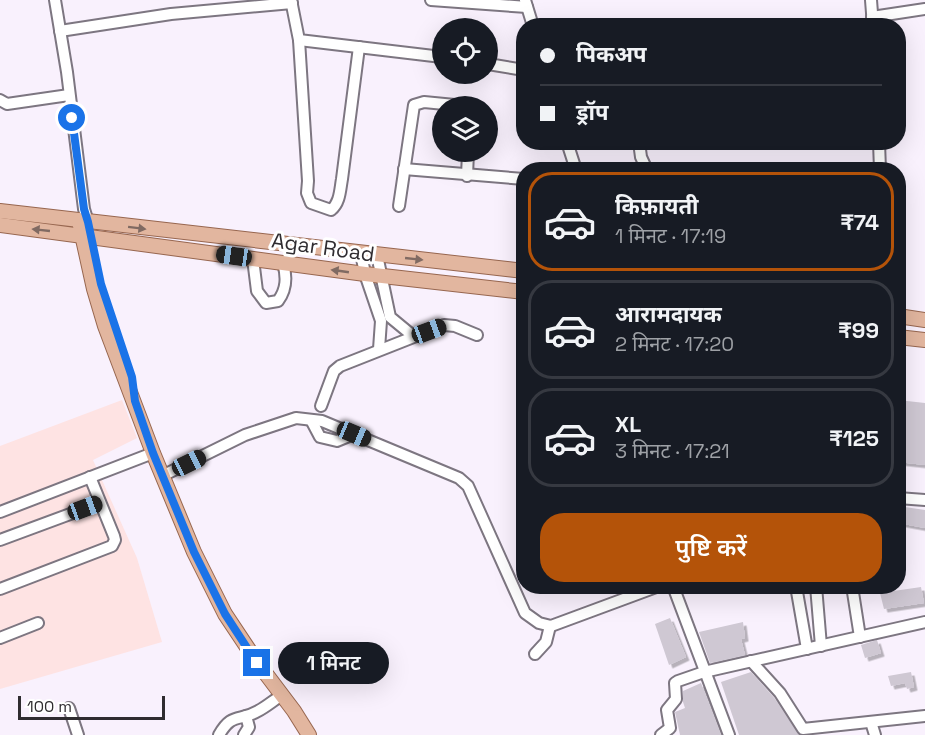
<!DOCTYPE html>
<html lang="hi">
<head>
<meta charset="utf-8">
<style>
	:root { --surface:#171b24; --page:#20242c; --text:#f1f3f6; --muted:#9ea1a6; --line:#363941; --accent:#b45309 }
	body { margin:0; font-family:"Space Grotesk","Noto Sans Devanagari",sans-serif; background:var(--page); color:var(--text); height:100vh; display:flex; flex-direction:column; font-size:22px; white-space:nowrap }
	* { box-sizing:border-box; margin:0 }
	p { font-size:20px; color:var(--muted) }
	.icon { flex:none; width:33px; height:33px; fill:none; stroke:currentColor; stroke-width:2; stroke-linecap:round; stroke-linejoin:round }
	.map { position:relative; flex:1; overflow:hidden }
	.side { position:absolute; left:516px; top:162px; width:390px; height:432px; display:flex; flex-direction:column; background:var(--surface); border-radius:24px; box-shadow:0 6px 24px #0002 }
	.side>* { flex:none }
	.hud { position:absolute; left:516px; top:18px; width:390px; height:132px; border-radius:24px; box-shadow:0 6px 24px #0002; display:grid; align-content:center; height:132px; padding:0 24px; background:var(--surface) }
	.buttons { position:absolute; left:432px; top:18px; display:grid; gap:12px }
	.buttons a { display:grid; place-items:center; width:66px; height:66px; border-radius:50%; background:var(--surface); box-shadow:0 6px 24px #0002; font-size:30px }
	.scale { position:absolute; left:18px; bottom:15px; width:147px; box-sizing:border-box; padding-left:6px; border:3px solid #2f2c30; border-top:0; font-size:16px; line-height:21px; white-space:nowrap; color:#2f2c30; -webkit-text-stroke:4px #fff; paint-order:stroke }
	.end { position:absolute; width:27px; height:27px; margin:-14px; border:8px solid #1a73e8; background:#fff; box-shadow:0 0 0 3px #fff }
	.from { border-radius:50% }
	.bubble { position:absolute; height:42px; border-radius:21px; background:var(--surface); box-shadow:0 6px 24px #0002; font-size:20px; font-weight:600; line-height:42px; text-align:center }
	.car { position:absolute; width:18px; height:36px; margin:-18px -9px; border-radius:8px; box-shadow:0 0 4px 2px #0007; background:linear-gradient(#222 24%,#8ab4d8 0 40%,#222 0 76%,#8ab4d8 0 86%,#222 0) }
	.hud b { display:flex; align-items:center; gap:21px; height:57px; font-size:22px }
	.hud b+b { border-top:2px solid var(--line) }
	.hud i { width:15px; height:15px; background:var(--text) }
	ul { padding:10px 0 0; list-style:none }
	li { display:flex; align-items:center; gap:18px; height:99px; margin:0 12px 9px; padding:0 12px; border:3px solid var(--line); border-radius:24px }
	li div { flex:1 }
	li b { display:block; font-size:22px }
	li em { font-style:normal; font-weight:600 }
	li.active { border-color:var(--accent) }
	li>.icon { width:54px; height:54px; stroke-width:1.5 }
	.cta { display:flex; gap:12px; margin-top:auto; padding:12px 24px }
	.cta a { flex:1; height:69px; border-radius:24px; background:var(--accent); color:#fff; font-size:24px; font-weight:600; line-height:69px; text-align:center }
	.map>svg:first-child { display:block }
	.commercial { fill:#fee3e3 }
	.building { fill:#cfc8d3; filter:url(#shadow) }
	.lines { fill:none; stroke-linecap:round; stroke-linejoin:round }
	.minor-casing { stroke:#7d7681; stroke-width:14 }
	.major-casing { stroke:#97664f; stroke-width:16 }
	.minor { stroke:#fff; stroke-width:10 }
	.major { stroke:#e2b69f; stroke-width:14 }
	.oneway { fill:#806a62 }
	.route { stroke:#1a73e8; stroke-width:8 }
	.labels { text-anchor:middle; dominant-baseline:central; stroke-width:6; stroke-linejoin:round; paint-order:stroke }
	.street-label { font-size:21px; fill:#2f2c30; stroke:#fff }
</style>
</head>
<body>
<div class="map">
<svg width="925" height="735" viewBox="0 0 925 735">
	<defs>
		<filter id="shadow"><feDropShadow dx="3.5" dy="3.5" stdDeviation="0" flood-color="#0004"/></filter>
	</defs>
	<rect width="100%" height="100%" fill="#f9f1fd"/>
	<path class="commercial" d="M122 400 137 438 93 460 137 558 162 642 0 689V446Z"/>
	<g class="building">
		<path d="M898 400 925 403V465L898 462Z"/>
		<path d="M898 506 925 510V528L898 523Z"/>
		<path d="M921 587 924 603 884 609 880 593Z"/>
		<path d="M670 618 686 657 669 665 655 624Z"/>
		<path d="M743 622 745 638 741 639 745 655 710 663 699 632Z"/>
		<path d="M877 640 881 653 865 658 861 645Z"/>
		<path d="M751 672 774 698 799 735H739L721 682Z"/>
		<path d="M911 672 914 687 907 689 905 683 891 686 888 676Z"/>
		<path d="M701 683 721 735H680L675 712 685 708 683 702V691Z"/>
	</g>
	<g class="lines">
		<defs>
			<g id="minor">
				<path d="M55 0 67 72 84 209 88 222"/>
				<path d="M291 0 299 40 442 57"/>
				<path d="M431 0 527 7"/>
				<path d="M525 0 533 26"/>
				<path d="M871 0 873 26"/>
				<path d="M872 17 925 9"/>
				<path d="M60 31 171 14 292 3"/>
				<path d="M299 40 308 181 307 193 311 203 331 210C340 203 340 190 342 179L359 47"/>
				<path d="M488 64 524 70"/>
				<path d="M0 100 7 104 69 95"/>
				<path d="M567 142 576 170"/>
				<path d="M639 142 641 157 647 170"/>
				<path d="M879 142 880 170"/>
				<path d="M404 169 524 179"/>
				<path d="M467 176 468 152"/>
				<path d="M399 206 414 105 424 102 465 106"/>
				<path d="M361 253 365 274 381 321 379 349"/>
				<path d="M377 255 390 317 413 336"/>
				<path d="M253 259 257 291 266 303 278 301C287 289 287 277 283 263"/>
				<path d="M321 406 334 371 340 366 444 325 455 326 477 335"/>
				<path d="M311 420 320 437 337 441 354 434"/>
				<path d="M162 476 245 435 296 418 322 421 459 478 468 486 525 613 539 623 551 626 659 586"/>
				<path d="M898 498 925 500"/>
				<path d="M0 512 153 453"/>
				<path d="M0 540 100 503"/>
				<path d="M673 586 729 735"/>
				<path d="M796 586 807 649"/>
				<path d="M816 586 821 646"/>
				<path d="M852 586 860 637"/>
				<path d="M0 589 112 546 115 540 114 536 90 477"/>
				<path d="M0 638 38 623"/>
				<path d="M535 654 546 642 550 626"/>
				<path d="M751 661 780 693 803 729 925 716"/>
				<path d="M69 708 78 735"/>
				<path d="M871 722 875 735"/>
				<path d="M219 735C232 712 239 722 258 711 266 707 274 700 282 695"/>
				<path d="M244 735 249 727 246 716"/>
				<path d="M661 735 670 728 667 710 676 699 675 683 678 681 704 672 925 622"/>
			</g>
			<g id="major">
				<path d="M0 211 524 271"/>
				<path d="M79 221 94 289 105 326 153 453 194 552 225 614 257 662 294 711 309 735"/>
				<path d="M0 225 365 274 524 292"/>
				<path d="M898 316 925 320"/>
				<path d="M898 337 925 340"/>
			</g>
		</defs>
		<use href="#minor" class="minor-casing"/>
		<use href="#major" class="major-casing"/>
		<use href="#minor" class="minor"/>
		<use href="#major" class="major"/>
	</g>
	<defs><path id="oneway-solid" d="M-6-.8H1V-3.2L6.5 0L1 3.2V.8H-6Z" transform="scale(1.5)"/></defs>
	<g class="oneway">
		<use href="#oneway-solid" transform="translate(137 228) rotate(7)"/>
		<use href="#oneway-solid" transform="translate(41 230) rotate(-174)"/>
		<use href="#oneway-solid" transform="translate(414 259) rotate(6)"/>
		<use href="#oneway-solid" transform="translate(340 271) rotate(-172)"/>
	</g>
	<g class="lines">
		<path class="route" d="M72 118 84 209 88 222 101 284 132 377 135 401 153 453 194 552 225 614 257 663"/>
	</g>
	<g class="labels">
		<g class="street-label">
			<text transform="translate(323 247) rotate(8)">Agar Road</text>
		</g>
	</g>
</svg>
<div class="buttons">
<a><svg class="icon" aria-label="locate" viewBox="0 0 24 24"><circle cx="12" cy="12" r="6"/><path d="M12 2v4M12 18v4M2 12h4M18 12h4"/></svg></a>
<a><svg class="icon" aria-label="layers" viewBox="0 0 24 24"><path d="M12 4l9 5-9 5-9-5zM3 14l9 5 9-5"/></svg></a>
</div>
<div class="scale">100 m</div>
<i class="end from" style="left:72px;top:118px"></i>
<i class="end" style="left:257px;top:663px"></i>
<div class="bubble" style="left:278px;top:642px;width:111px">1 मिनट</div>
<i class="car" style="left:234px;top:256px;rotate:278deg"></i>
<i class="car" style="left:429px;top:331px;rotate:70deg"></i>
<i class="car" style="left:354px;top:434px;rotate:113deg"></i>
<i class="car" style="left:189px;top:463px;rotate:64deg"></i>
<i class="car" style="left:85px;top:508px;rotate:70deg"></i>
<div class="hud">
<b><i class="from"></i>पिकअप</b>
<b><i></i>ड्रॉप</b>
</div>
<section class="side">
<ul>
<li class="active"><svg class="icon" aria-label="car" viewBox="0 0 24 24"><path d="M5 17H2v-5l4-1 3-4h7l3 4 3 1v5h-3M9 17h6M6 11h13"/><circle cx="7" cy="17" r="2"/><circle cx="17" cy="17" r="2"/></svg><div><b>किफ़ायती</b><p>1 मिनट · 17:19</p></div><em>₹74</em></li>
<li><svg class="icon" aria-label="car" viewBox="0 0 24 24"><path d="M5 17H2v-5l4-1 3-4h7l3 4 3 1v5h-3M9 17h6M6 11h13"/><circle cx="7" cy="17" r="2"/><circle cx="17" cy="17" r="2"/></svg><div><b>आरामदायक</b><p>2 मिनट · 17:20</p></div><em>₹99</em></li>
<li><svg class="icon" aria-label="car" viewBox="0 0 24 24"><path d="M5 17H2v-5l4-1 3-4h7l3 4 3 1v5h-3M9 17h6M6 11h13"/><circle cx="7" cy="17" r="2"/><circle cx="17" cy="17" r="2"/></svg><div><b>XL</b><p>3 मिनट · 17:21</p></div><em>₹125</em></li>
</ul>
<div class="cta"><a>पुष्टि करें</a></div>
</section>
</div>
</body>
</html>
